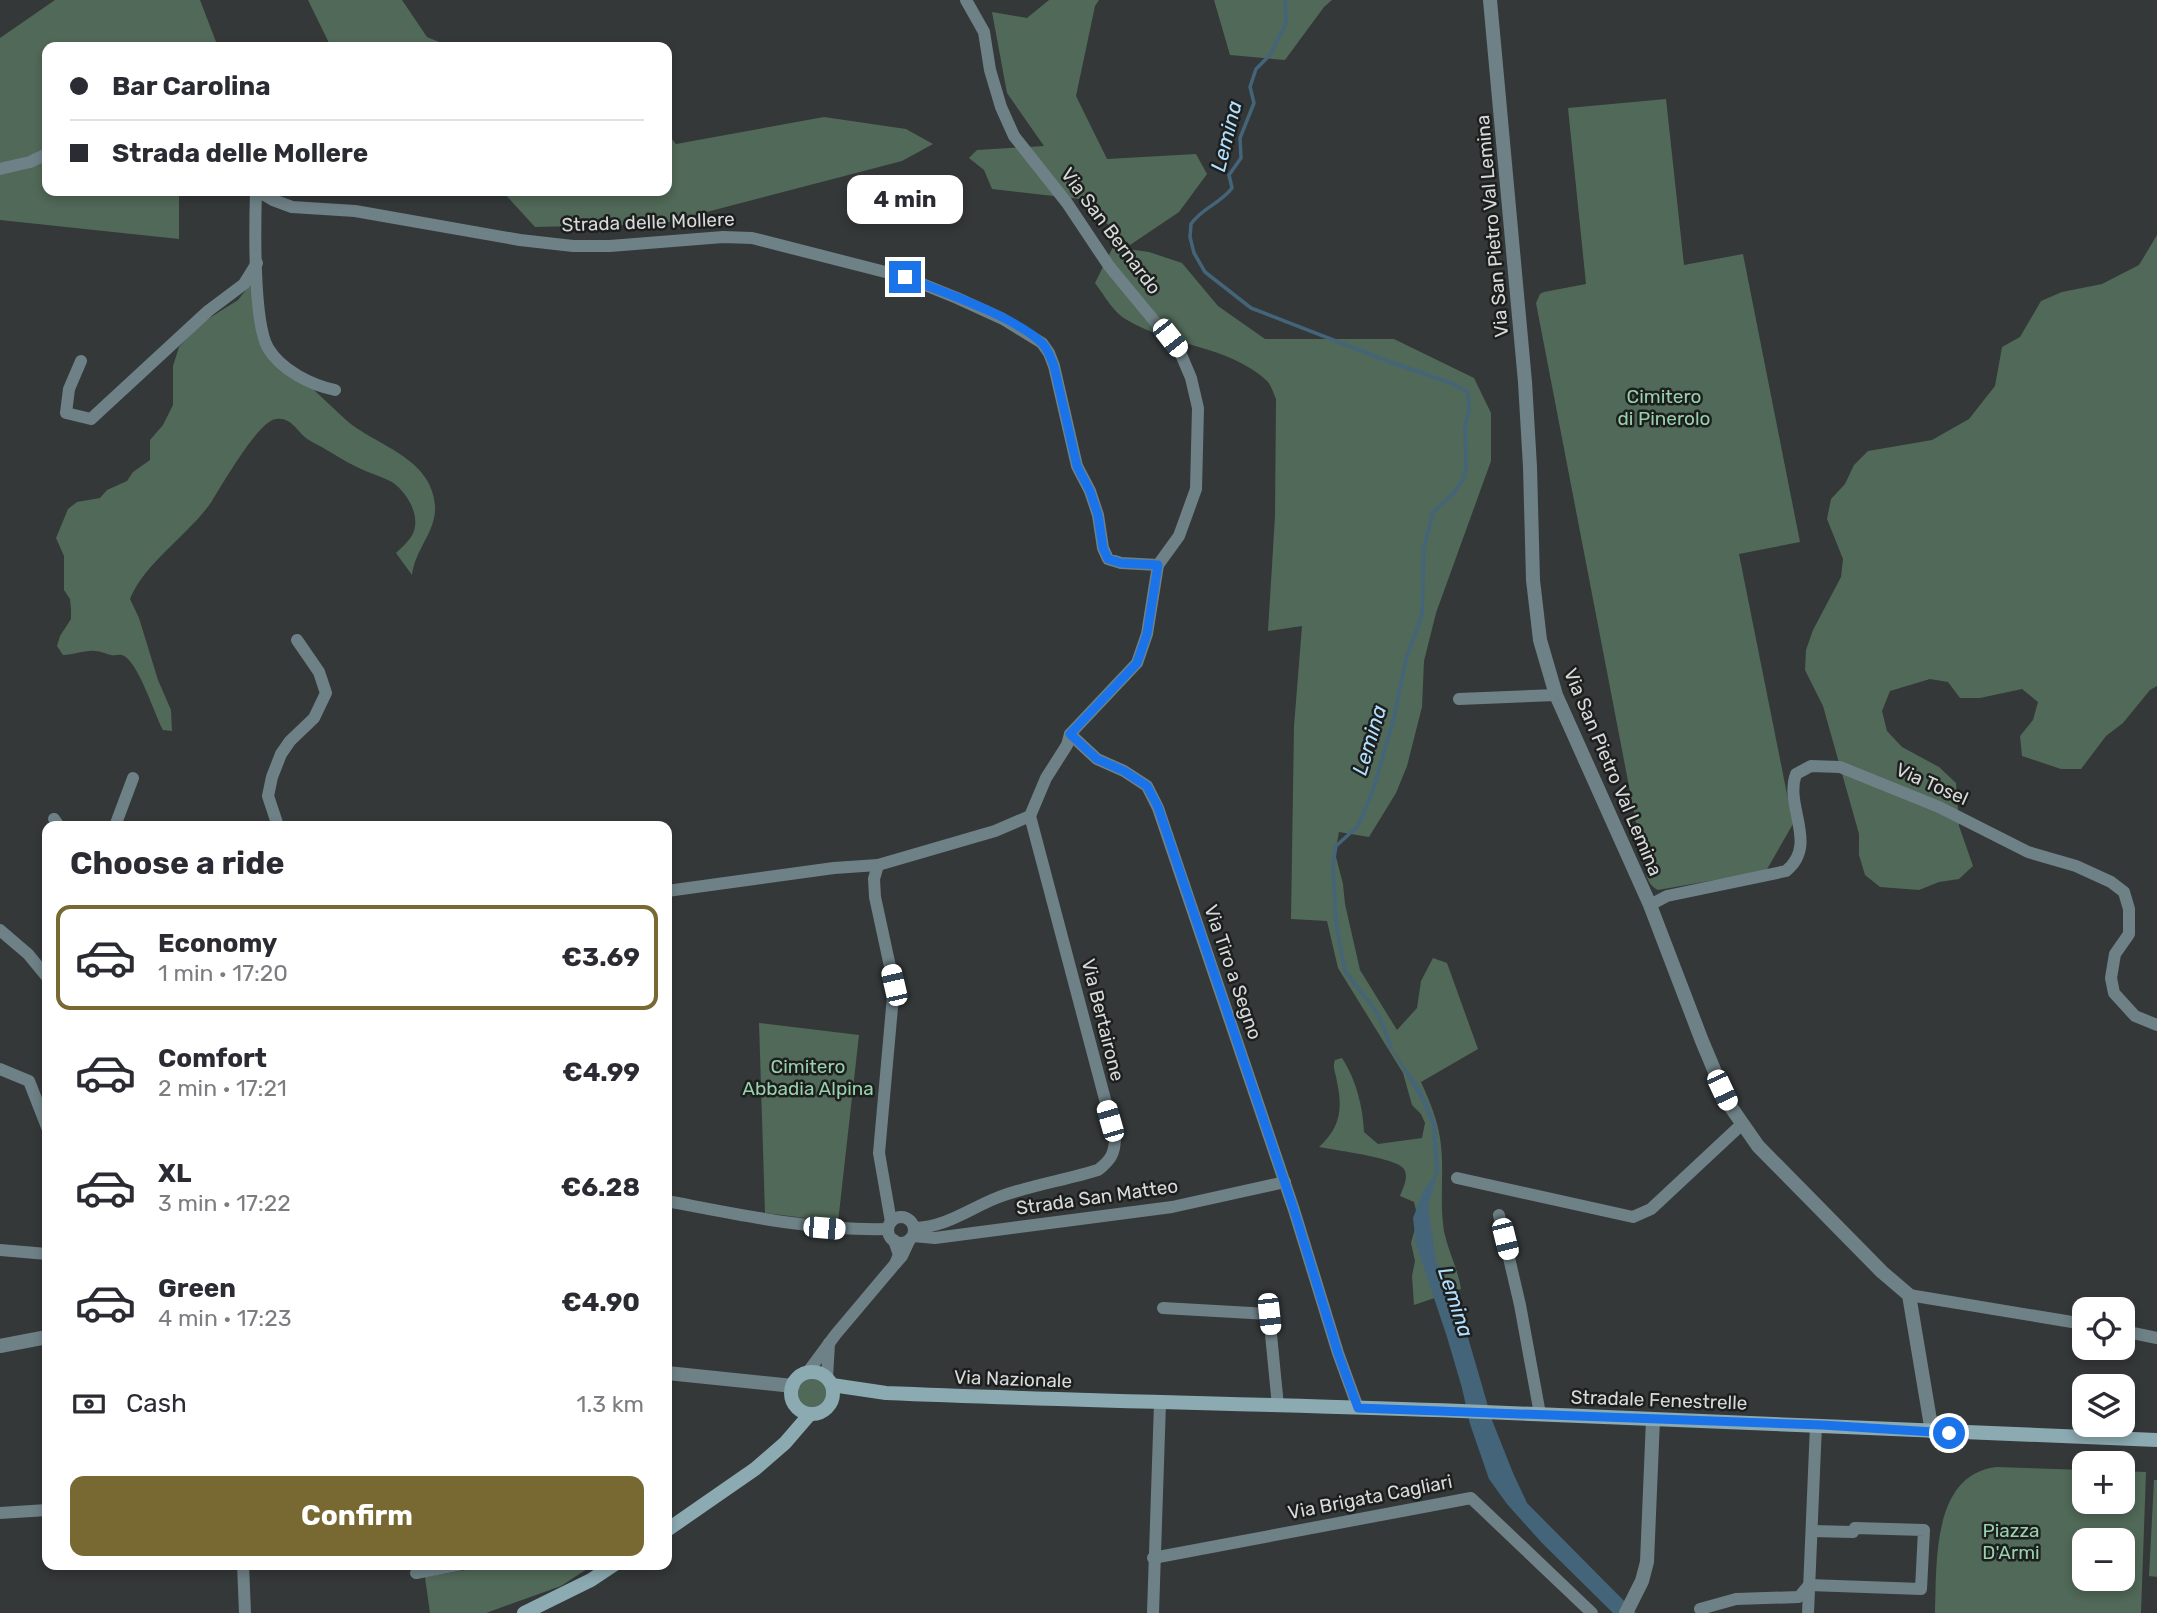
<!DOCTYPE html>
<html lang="en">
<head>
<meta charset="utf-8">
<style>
	:root { --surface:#fff; --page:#f2f2f3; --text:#2b2b33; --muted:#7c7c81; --line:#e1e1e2; --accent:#786933 }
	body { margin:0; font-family:Rubik,sans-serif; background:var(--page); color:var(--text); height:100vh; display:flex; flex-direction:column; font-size:26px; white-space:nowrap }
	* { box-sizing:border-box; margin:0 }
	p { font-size:23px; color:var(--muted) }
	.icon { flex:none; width:38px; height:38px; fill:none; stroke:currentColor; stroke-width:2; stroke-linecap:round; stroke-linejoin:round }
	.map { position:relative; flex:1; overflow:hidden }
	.panel { position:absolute; left:42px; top:821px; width:630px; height:749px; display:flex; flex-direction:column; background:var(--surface); border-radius:14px; box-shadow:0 4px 10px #0003 }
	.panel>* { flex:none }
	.top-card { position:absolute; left:42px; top:42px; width:630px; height:154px; border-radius:14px; box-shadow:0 4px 10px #0003; display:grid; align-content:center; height:154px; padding:0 28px; background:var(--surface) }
	.tools { position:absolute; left:2072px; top:1297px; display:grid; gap:14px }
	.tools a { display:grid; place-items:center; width:63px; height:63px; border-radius:14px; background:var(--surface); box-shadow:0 4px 10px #0003; font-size:35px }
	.end { position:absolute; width:32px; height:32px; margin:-16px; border:9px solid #1a73e8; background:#fff; box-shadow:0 0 0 4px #fff }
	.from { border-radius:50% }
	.bubble { position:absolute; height:49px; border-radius:14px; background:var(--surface); box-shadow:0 4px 10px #0003; font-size:23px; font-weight:700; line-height:49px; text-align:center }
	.car { position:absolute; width:21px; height:42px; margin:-21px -10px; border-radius:9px; box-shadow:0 0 5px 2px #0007; background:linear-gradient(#fff 24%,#345 0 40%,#fff 0 76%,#345 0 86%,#fff 0) }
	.top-card b { display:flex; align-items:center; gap:24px; height:66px; font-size:26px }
	.top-card b+b { border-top:2px solid var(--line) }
	.top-card i { width:18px; height:18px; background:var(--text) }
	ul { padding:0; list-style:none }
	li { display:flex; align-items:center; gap:21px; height:105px; margin:0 14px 10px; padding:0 14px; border:4px solid transparent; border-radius:14px }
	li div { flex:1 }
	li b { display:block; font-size:26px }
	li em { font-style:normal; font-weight:700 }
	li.active { border-color:var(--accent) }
	li>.icon { width:63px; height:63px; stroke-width:1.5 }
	h2 { padding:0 28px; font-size:32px; line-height:84px }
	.pay { display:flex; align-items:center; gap:18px; height:77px; padding:0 28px; font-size:26px }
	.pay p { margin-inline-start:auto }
	.button { display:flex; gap:14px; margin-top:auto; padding:14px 28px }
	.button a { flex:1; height:80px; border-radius:14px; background:var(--accent); color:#fff; font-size:28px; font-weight:700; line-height:80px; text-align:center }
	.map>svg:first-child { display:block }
	.green { fill:#516958; fill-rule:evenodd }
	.water { fill:#44647a }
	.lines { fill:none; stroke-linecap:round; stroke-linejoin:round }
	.stream { stroke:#44647a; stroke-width:3.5 }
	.minor { stroke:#6e8186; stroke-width:12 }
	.tertiary { stroke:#6e8186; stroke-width:14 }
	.secondary { stroke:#8caab2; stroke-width:14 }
	.route { stroke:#1a73e8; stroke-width:9 }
	.labels { text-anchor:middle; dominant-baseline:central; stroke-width:5; stroke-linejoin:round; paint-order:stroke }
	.street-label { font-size:19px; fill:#d8dada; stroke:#1d1f1f }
	.park-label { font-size:19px; fill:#98d1ab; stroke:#1d1f1f }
	.water-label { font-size:21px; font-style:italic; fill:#b1e0ff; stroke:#1d1f1f }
</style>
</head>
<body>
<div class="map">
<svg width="2157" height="1613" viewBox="0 0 2157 1613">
	<rect width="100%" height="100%" fill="#343838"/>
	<g class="green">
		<path d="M55 0H200L218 47H47V191H179V239L0 220V38Z"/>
		<path d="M308 0H402L427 37 451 47H323L329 43Z"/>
		<path d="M1049 0H1099L1095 6 1076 96 1107 159 1196 154 1207 174 1179 212 1130 245 1080 199 992 189 984 170 969 158 977 150 1044 146 1007 93 992 12 1027 18Z"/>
		<path d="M1214 0H1332L1324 7 1285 60 1230 55Z"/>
		<path d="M1666 99 1684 265 1743 254 1800 542 1739 554 1793 824 1766 871 1658 890C1646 884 1646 872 1643 859L1536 303 1540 294 1544 292 1586 284 1568 108Z"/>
		<path d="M824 117 906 129 933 144 902 161 661 224 535 227 502 191H667V133L676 144Z"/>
		<path d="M2157 235V686L2150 690 2123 723 2106 736 2081 769H2061L2022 756 2020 736 2033 720 2038 702 2022 689 1980 698H1960L1948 682 1930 679 1890 691 1882 711 1887 731 1902 747 1939 767 1956 783 1959 826 1973 866 1959 879 1939 882 1919 890 1880 887 1865 875 1859 855V834L1823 706 1805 670 1806 650 1813 630 1841 577 1843 559 1827 519 1831 499 1845 484 1854 465 1868 451 1932 440 1969 419 1995 386 2002 347 2020 337 2041 301 2062 292 2102 284 2139 265Z"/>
		<path d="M1113 247 1149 252 1182 263 1218 306 1265 339H1394L1474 378 1491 413V461L1436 613 1424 661 1422 707 1407 766 1396 793 1369 837 1339 832 1335 853 1343 884 1345 904 1360 970 1397 1030 1417 1008 1421 981 1433 958 1447 963 1478 1049 1421 1082C1429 1100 1437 1118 1440 1138 1445 1169 1439 1200 1444 1231 1448 1251 1458 1269 1461 1289L1414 1305 1412 1276 1415 1261 1411 1243 1418 1218 1414 1202 1400 1196C1403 1188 1409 1178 1404 1169 1398 1158 1334 1150 1319 1147 1340 1128 1343 1109 1337 1082 1336 1073 1332 1068 1335 1060L1342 1058C1356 1079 1363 1107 1364 1132L1378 1144 1422 1138 1425 1123 1421 1114 1412 1105 1403 1073 1338 968 1327 921 1291 919 1294 726 1302 626 1268 631 1275 516 1276 399C1273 393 1271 384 1266 380 1227 345 1170 346 1127 320 1114 313 1104 295 1095 283Z"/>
		<path d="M253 281C255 295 258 333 263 344 267 353 283 363 291 369 310 385 327 403 346 420 376 446 431 457 435 505 437 531 415 549 412 575L396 553C401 548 407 543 411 537 423 519 408 493 392 482 381 476 368 473 357 467 346 462 336 455 325 449 319 445 311 442 306 438 296 430 291 417 276 419 259 420 222 485 212 501 190 534 145 562 130 599L139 618 158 680 171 710 172 731 163 730C155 716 138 660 122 655 119 654 115 656 111 655 106 654 101 651 95 651 85 650 74 655 63 655L57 646 60 636 71 619V609L70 599 64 590V556L56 538 68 509 77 502 100 498 107 490 127 481 133 472 150 460V440L163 425 173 405V366L179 347 200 324 238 300Z"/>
		<path d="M759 1023 859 1035 838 1222 765 1213Z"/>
		<circle cx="812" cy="1393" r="14"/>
		<path d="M1996 1467 2084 1470V1502H2123V1471L2146 1472 2141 1613H1935C1937 1565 1931 1475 1996 1467ZM2084 1540H2123V1578H2084Z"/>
		<path d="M2154 1480H2157V1577L2149 1576Z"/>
		<path d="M494 1565H593L561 1586 486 1613H430L425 1577Z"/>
	</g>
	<path class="water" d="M1388 1043 1422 1091 1436 1124 1439 1169 1428 1206 1436 1261 1465 1327 1492 1420 1513 1473 1527 1503 1636 1613H1613L1542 1543 1507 1504 1489 1479 1470 1424 1462 1388 1447 1337 1416 1244 1413 1218 1422 1194 1435 1175 1432 1125 1421 1100Z"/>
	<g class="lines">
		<path class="stream" d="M1285 0 1286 23 1270 55 1256 69 1250 87 1254 103 1240 138 1241 158 1229 175 1232 188C1221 203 1202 208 1191 224L1190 237 1194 253 1205 272 1251 308 1390 362 1451 383 1468 392 1469 411 1465 425 1466 468 1463 479 1454 493 1433 512 1424 547 1422 615 1406 659 1393 722 1372 793 1358 826 1336 846 1333 865 1336 924 1345 971 1378 1014 1391 1047"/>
		<g class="minor">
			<path d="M966 0 984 32 990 70 1001 107 1014 136 1067 203 1109 266 1180 352 1191 378 1198 408 1196 489 1179 536 1158 565"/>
			<path d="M0 169 30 162 47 154"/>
			<path d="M256 191C255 223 253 322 268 348 281 370 311 385 335 390"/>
			<path d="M258 191 273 200 292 207 355 211 520 240 573 246H610L723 237 752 238 905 277 957 298 1003 319 1042 343 1049 353 1054 366 1077 466 1090 491 1098 515 1103 548 1108 559 1121 563 1158 565"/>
			<path d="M81 361 69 389 66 413 91 419 208 311 244 284 257 263"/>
			<path d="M1158 565 1147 634 1137 663 1070 734 1097 759 1124 771 1147 786 1158 808 1294 1210 1338 1353 1358 1408"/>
			<path d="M1459 699 1556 695"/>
			<path d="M54 819 59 826"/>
			<path d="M115 826 133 778"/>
			<path d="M278 826 268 796 272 777 281 754 290 741 314 718 326 693 319 672 297 640"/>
			<path d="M667 891 834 868 878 865"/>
			<path d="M1650 905 1667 896 1786 871C1819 844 1784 807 1796 774L1811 766 1840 767 1939 807 2028 852 2076 866 2111 882 2124 892 2129 909V934L2115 954 2111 978 2114 993 2135 1016 2157 1025"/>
			<path d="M0 930 28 954 47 977"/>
			<path d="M0 1069 29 1081 47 1127"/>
			<path d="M1457 1178 1633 1217 1651 1209 1741 1125"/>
			<path d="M667 1201C741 1215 813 1231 888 1229"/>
			<path d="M1499 1215 1520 1305 1540 1414"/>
			<circle cx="901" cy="1230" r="13"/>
			<path d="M891 1222 879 1153 894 985 875 897 874 879 878 865 995 831 1030 816"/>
			<path d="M914 1228C947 1227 970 1208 999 1197 1031 1185 1066 1180 1098 1170 1111 1160 1115 1153 1115 1137L1030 816 1046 778 1067 745 1070 734"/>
			<path d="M913 1236 935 1238 1172 1207 1285 1182"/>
			<path d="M894 1240 899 1255 895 1264 902 1256 910 1239"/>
			<path d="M0 1250 47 1254"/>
			<path d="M1909 1295 2084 1324"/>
			<path d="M1163 1308 1269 1314 1278 1406"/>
			<path d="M2123 1331 2157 1338"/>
			<path d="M807 1373 836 1334 895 1264"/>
			<path d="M827 1378 829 1343"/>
			<path d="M0 1513 47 1510"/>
			<path d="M1153 1558 1471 1498 1592 1613"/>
			<path d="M243 1564 245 1613"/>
			<path d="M416 1573 462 1564"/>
			<path d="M1700 1609 1736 1599 1799 1597 1809 1585 1921 1589 1924 1530 1855 1528 1853 1532 1812 1531"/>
			<path d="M1153 1613 1160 1403"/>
			<path d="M1808 1613 1816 1425"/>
		</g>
		<g class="tertiary">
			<path d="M1490 0 1525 382 1530 467 1533 580 1540 640 1556 695 1650 905 1702 1041 1728 1103 1758 1146 1882 1272 1909 1295 1932 1432"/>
			<path d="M0 1346 47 1337"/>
			<path d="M667 1373 793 1386"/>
			<path d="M1626 1613 1642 1581 1647 1562 1653 1419"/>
		</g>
		<g class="secondary">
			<circle cx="812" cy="1393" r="21"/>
			<path d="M832 1385 886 1393C1077 1401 1269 1404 1461 1411 1693 1419 1925 1432 2157 1440"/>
			<path d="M667 1530 755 1469 785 1443 810 1414"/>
			<path d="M524 1613 591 1580 615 1564"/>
		</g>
	</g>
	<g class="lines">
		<path class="route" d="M905 277C942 292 1014 316 1042 343 1048 349 1051 358 1054 366L1077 466 1090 491 1098 515 1103 548 1108 559 1121 563 1158 565 1147 634 1137 663 1070 734 1097 759 1124 771 1147 786 1158 807 1294 1210 1338 1353 1358 1408 1822 1425 1949 1433"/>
	</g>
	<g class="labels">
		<g class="street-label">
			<text transform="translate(648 222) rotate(-2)">Strada delle Mollere</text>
			<text transform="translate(1492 226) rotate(-95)">Via San Pietro Val Lemina</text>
			<text transform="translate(1111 231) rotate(53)">Via San Bernardo</text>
			<text transform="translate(1613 772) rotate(67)">Via San Pietro Val Lemina</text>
			<text transform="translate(1932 784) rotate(24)">Via Tosel</text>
			<text transform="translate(1233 972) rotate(71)">Via Tiro a Segno</text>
			<text transform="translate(1103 1020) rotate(76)">Via Bertairone</text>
			<text transform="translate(1097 1197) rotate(-8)">Strada San Matteo</text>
			<text transform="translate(1013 1379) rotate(2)">Via Nazionale</text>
			<text transform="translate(1659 1400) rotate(2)">Stradale Fenestrelle</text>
			<text transform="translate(1370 1497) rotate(-11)">Via Brigata Cagliari</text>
		</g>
		<g class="park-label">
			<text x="1664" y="396">Cimitero<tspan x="1664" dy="22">di Pinerolo</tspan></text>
			<text x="808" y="1066">Cimitero<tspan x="808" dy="22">Abbadia Alpina</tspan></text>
			<text x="2011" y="1530">Piazza<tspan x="2011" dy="22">D'Armi</tspan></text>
		</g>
		<g class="water-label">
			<text transform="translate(1226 136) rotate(-76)">Lemina</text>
			<text transform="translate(1369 740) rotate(-73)">Lemina</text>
			<text transform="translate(1456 1302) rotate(72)">Lemina</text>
		</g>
	</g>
</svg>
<div class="tools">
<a><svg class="icon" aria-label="locate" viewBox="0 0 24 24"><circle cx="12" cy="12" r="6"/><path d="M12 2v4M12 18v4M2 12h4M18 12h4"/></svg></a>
<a><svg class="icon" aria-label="layers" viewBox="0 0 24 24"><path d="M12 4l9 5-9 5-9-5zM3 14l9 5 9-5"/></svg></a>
<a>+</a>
<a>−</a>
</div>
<i class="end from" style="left:1949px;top:1433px"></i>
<i class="end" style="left:905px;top:277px"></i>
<div class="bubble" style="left:847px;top:175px;width:116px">4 min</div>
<i class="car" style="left:1170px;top:338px;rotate:142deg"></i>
<i class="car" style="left:894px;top:985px;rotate:347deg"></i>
<i class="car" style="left:1722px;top:1090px;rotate:155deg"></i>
<i class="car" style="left:1110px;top:1121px;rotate:344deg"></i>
<i class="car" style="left:824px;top:1228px;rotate:95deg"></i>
<i class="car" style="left:1505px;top:1239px;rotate:166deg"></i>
<i class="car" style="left:1269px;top:1314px;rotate:174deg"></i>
<div class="top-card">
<b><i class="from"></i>Bar Carolina</b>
<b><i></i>Strada delle Mollere</b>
</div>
<section class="panel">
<h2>Choose a ride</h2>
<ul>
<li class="active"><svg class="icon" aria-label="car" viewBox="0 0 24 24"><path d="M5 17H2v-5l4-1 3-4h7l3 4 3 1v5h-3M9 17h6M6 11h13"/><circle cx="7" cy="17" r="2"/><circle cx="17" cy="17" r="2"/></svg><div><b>Economy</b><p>1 min · 17:20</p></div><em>€3.69</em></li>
<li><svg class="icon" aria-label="car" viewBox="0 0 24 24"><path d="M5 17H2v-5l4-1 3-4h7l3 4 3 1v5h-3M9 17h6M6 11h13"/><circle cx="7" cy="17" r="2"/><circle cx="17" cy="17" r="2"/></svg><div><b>Comfort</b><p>2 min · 17:21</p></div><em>€4.99</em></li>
<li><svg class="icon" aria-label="car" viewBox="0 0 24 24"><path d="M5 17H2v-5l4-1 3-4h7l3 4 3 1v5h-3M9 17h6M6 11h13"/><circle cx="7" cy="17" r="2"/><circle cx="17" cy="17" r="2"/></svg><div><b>XL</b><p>3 min · 17:22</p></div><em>€6.28</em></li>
<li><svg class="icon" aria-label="car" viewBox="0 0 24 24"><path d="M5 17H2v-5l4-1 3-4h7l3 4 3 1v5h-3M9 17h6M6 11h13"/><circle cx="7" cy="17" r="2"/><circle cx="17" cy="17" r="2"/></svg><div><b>Green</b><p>4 min · 17:23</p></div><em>€4.90</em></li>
</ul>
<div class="pay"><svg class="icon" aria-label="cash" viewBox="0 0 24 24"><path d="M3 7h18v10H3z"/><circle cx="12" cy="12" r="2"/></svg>Cash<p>1.3 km</p></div>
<div class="button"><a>Confirm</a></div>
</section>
</div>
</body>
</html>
